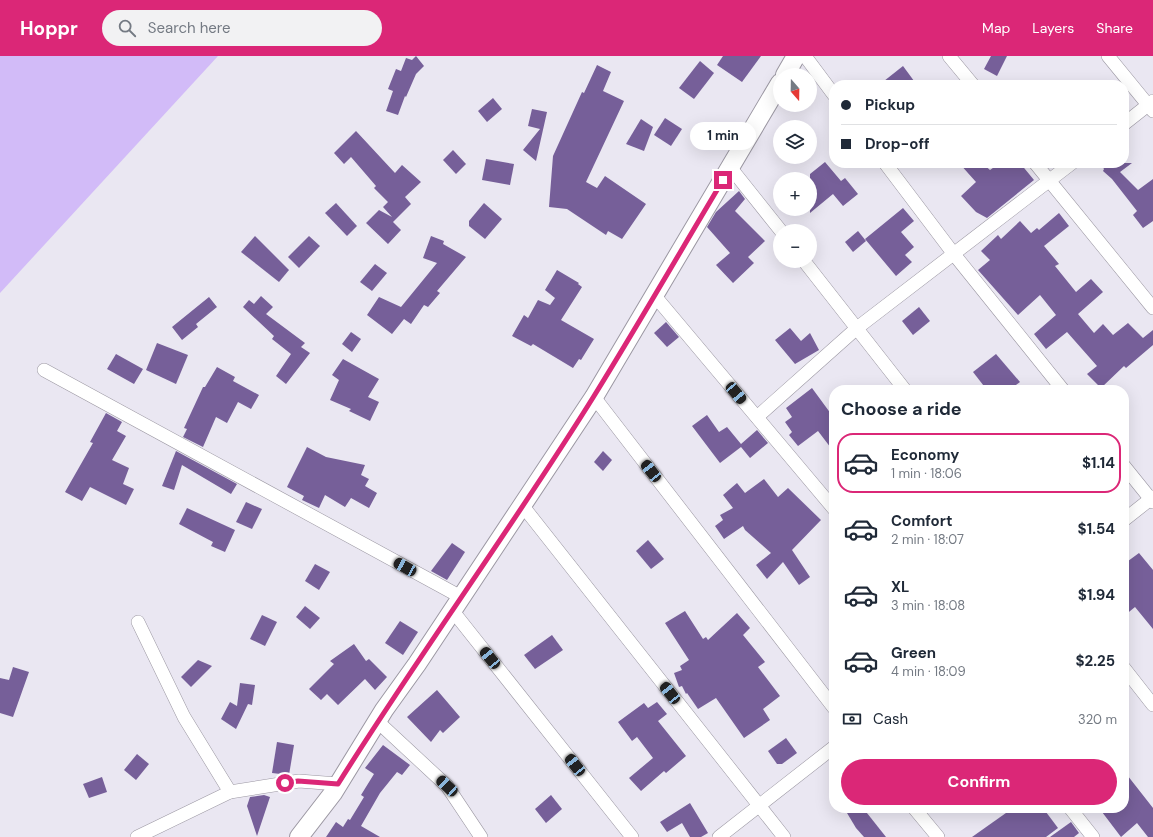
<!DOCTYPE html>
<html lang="en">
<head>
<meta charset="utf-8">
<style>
	:root { --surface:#fff; --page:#f2f2f3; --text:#1f2937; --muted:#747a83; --line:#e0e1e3; --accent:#db2777 }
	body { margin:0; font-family:"DM Sans",sans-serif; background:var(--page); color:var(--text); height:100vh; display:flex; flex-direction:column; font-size:15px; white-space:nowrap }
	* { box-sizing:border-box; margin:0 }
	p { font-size:13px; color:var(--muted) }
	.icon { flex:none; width:22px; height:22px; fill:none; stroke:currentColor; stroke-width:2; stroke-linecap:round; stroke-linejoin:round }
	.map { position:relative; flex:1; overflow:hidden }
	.panel { position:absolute; left:829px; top:329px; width:300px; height:428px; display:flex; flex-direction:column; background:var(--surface); border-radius:16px; box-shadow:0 4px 16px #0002 }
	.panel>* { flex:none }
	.banner { position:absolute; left:829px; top:24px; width:300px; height:88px; border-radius:16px; box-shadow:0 4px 16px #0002; display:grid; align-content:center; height:88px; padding:0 12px; background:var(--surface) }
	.needle { width:26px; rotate:160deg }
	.buttons { position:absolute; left:773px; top:12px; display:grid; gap:8px }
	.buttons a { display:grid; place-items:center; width:44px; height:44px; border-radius:50%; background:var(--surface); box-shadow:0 4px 16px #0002; font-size:20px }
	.end { position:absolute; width:18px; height:18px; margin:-9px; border:5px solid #db2777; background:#fff; box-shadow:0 0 0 2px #fff }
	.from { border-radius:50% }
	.bubble { position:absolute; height:28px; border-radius:14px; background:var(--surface); box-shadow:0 4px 16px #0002; font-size:13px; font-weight:700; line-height:28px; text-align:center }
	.car { position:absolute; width:12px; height:24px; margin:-12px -6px; border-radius:5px; box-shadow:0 0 3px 1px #0007; background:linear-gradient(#222 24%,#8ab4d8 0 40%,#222 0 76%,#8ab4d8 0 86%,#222 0) }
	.banner b { display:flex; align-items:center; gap:14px; height:38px; font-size:15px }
	.banner b+b { border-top:1px solid var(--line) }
	.banner i { width:10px; height:10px; background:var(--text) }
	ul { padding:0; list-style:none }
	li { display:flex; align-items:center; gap:12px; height:60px; margin:0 8px 6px; padding:0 4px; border:2px solid transparent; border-radius:16px }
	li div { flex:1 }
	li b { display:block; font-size:15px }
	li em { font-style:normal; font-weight:700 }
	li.active { border-color:var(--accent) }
	li>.icon { width:36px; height:36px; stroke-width:1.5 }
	h2 { padding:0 12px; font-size:18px; line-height:48px }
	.pay { display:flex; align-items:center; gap:10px; height:44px; padding:0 12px; font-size:15px }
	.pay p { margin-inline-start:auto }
	.cta { display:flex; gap:8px; margin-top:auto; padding:8px 12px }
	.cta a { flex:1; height:46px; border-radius:24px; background:var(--accent); color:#fff; font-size:16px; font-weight:700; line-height:46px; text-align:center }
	header { display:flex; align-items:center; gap:24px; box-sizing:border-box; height:56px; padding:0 20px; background:var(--accent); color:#fff }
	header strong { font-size:19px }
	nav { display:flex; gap:22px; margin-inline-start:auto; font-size:14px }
	.search { width:280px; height:36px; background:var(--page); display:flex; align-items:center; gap:10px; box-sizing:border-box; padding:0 14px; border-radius:22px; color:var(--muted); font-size:15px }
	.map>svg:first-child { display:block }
	.green { fill:#d2bbf8 }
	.building { fill:#765f99 }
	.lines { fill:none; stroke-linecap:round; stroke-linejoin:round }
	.street-casing { stroke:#9b97a2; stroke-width:14 }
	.secondary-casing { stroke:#9b97a2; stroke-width:20 }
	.street { stroke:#fff; stroke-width:13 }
	.secondary { stroke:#fff; stroke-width:18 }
	.route { stroke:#db2777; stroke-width:5 }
</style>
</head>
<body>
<header>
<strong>Hoppr</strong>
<div class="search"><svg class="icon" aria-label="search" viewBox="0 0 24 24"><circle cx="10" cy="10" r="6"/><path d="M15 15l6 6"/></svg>Search here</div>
<nav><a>Map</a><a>Layers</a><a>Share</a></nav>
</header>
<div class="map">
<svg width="1153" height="781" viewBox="0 0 1153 781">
	<rect width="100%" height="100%" fill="#eae7f2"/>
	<path class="green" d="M0 0H218L0 237Z"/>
	<g class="building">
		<path d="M416 0 424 10 416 18 406 41 405 40 398 59 386 55 393 35 388 33 396 13 401 15 406 2 412 4Z"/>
		<path d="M723 0H761L742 26 717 9Z"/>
		<path d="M991 0H1007L997 20 984 13Z"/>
		<path d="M700 5 714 17 694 43 679 32Z"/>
		<path d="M597 9 611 16 603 35 624 45 586 126 597 132 605 120 646 148 622 183 608 175 606 179 567 153 549 151 553 100 582 36 584 37Z"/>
		<path d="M903 10 917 29H879Z"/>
		<path d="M493 42 502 53 487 66 478 55Z"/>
		<path d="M532 53 547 56 536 105 523 94 540 73 528 70Z"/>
		<path d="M665 62 682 73 671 90 654 79Z"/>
		<path d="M641 63 653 71 644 95 626 88Z"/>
		<path d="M356 75 395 117 402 109 421 126 405 141 411 148 393 166 401 174 388 188 366 167 379 154 392 161 383 151 388 146 374 132 376 130 351 101 344 108 334 97Z"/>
		<path d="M453 94 466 108 456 118 443 104Z"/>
		<path d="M486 103 514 108 510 129 482 124Z"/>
		<path d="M825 106 841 125 845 122 858 138 843 150 833 138 810 157V118Z"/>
		<path d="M959 107H982L990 114 1000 107H1020L1034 124 987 162 976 156 961 140 976 126Z"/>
		<path d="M1105 107H1132L1120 116 1138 134 1153 123V165L1143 172 1133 159 1137 155 1112 123 1103 115 1104 113 1102 110Z"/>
		<path d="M739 135 745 143 735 155 765 185 748 201 754 207 733 227 716 209 730 197 707 171 716 156Z"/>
		<path d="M336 147 357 170 347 180 325 157Z"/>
		<path d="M484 147 502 163 485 183 469 170V165Z"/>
		<path d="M903 152 914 165 901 176 914 191 905 199 912 206 896 220 865 183Z"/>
		<path d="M1059 157 1069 170 1044 190 1059 208 1055 210 1076 236 1091 223 1103 236 1078 258 1094 277 1103 268 1113 279 1128 267 1143 282 1153 274V289L1126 312 1124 310 1101 332 1087 318 1097 310 1067 276 1046 293 1034 278 1056 259 1040 239 1018 259 978 214 990 204 981 195 998 179 1001 183 1020 165 1031 177 1037 172 1039 174Z"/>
		<path d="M858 175 866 185 853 196 845 186Z"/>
		<path d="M255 180 289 214 279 226 241 196Z"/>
		<path d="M309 180 320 190 299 212 288 201Z"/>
		<path d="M431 180 444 185 443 188 466 201 437 235 440 237 428 251 424 249 411 268 404 263 392 278 367 259 379 241 401 251 437 207 423 202Z"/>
		<path d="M375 208 387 217 372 235 360 226Z"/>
		<path d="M557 214 579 227 578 228 582 231 561 264 594 283 581 304 579 303 573 312 533 288 531 290 512 280 524 259 528 262 538 244 550 249 555 242 545 234Z"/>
		<path d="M261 240 273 251 266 258 305 287 301 291 310 297 286 328 276 320 291 298 272 283 274 280 243 251 249 244 254 248Z"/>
		<path d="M209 241 217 251 196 268 198 271 182 284 172 271Z"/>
		<path d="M919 251 930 265 913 279 902 265Z"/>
		<path d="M666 266 679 281 667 291 654 277Z"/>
		<path d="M790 272 801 285 810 277 819 294 795 308 775 284Z"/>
		<path d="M351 276 361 283 352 296 342 288Z"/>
		<path d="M157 287 188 299 176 328 146 314Z"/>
		<path d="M116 298 143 313 134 328 107 313Z"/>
		<path d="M996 298 1020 326 1009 334H987L973 316Z"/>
		<path d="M343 303 379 323 368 341 379 346 370 365 349 355 351 353 330 344 339 324 332 319Z"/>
		<path d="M217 311 235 321 233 325 259 339 251 353 238 346 227 367 216 361 203 391 183 381 187 373 184 372 203 331H205Z"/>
		<path d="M812 332 834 362V396L818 375 798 390 789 379 792 376 785 366 792 361 786 352Z"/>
		<path d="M106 357 122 366 117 375 126 380 112 404 129 412 123 428 134 433 126 449 90 431 82 445 65 436 93 387 90 386Z"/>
		<path d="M707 359 719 376 727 371 741 388 757 374 768 387 750 402 741 391 720 407 692 370Z"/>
		<path d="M307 391 326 401 365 409 361 419 369 423 365 430 377 437 369 452 351 442 345 451 325 439 319 452 302 444 304 440 287 431Z"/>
		<path d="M176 395 237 428 231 438 182 409 174 434 162 430Z"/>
		<path d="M603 395 612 404 603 415 594 406Z"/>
		<path d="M764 423 778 441 788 432 821 464 792 494 810 521 799 529 783 506 767 523 756 509 771 497 745 474 743 470 724 483 715 470 723 464 720 459 733 452 723 439 737 427 745 437Z"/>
		<path d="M246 446 262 453 252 473 236 466Z"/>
		<path d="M187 452 235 474 225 496 211 490 213 486 179 468Z"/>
		<path d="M648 484 664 503 651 513 636 495Z"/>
		<path d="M452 487 465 496 447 524 431 515Z"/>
		<path d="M1139 497 1153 514V573L1135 551 1124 560V508Z"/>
		<path d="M315 508 330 516 319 534 305 525Z"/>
		<path d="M305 550 320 562 310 573 296 561Z"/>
		<path d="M685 555 703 583 706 581 708 584 737 557 750 572 743 579 765 606 758 611 780 640 763 653 770 664 744 682 716 642 698 653 687 637 686 638 682 630 679 631 674 617 682 614 680 610 689 604 665 567Z"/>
		<path d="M262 559 277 566 265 590 250 583Z"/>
		<path d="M400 565 418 576 403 599 385 587Z"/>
		<path d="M552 579 563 594 535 613 524 599Z"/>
		<path d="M354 588 366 605 369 603 387 621 375 634 365 623 338 649 327 638 321 644 309 633 334 608 330 605Z"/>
		<path d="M198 604 212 610 191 631 181 621Z"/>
		<path d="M13 611 29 616 13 661 0 657V622L9 624Z"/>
		<path d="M240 627 255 629 252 649 248 648 236 673 221 663 230 646 237 650Z"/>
		<path d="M437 634 460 661 443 677 440 674 431 686 407 661Z"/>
		<path d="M657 646 667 658 658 665 686 700 666 717 664 715 641 735 629 722 653 702 637 681 632 685 618 666 644 647 648 652Z"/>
		<path d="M786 682 797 697 782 708H777L768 695Z"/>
		<path d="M277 686 294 689 289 719 272 717Z"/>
		<path d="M383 689 410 709 402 719 397 716 380 737 361 770 380 781H326L336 766 343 771 348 763 350 764 364 741 361 739 374 718 365 712Z"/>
		<path d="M137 698 149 708 136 724 124 714Z"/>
		<path d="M1124 715 1153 752V781H1148L1137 767 1121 781 1099 752H1124Z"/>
		<path d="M102 721 107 736 89 742 83 728Z"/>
		<path d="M264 739 270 741 257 780 247 750 250 741Z"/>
		<path d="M551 739 562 753 546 767 535 753Z"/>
		<path d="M690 747 708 777 701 781H690L682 767 667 776 660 766Z"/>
		<path d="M844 752H863L886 781H864L856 772Z"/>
		<path d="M1013 752H1043L1058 772 1046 781H972Z"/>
		<path d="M1071 766 1079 777 1074 781H1050Z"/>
	</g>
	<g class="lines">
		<defs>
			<g id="street">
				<path d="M805 0 834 39"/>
				<path d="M949 0 973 29"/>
				<path d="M1108 0 1153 55"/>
				<path d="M1124 68 1153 45"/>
				<path d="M885 107 953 197 1063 334"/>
				<path d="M1035 107 1153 252"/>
				<path d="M730 111 781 175"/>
				<path d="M804 205 905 334"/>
				<path d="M654 239 834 453"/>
				<path d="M44 314 461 541"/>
				<path d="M594 341 834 652"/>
				<path d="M757 361 857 272 1072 107"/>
				<path d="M1124 410 1153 446"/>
				<path d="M522 449 784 781"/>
				<path d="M1124 464 1153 441"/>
				<path d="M452 554 632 781"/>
				<path d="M138 566 184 661 230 736"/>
				<path d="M1124 612 1153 649"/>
				<path d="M377 665 447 730 481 781"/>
				<path d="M914 752 938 781"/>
				<path d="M1070 752 1093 781"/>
				<path d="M137 781 230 736 299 725 338 728"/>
				<path d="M719 781 834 691"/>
			</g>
			<g id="secondary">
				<path d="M785 19 796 0"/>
				<path d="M299 781 333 737 384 654 417 608 594 341 780 27"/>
			</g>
		</defs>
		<use href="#street" class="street-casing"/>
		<use href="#secondary" class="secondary-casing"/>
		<use href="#street" class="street"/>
		<use href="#secondary" class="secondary"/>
	</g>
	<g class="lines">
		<path class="route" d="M285 727 298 725 338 728C420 597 512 472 594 340 638 269 680 196 723 124"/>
	</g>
</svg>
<div class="buttons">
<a><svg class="needle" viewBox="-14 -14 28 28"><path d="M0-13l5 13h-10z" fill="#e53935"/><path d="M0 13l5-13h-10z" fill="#747a83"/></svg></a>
<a><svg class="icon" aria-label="layers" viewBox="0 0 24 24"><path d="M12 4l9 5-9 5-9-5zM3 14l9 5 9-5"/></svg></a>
<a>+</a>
<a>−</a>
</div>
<i class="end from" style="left:285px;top:727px"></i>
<i class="end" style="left:723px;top:124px"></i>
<div class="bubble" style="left:690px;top:66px;width:66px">1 min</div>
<i class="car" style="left:736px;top:337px;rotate:140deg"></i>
<i class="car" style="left:651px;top:415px;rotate:322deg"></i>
<i class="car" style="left:405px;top:511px;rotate:299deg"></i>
<i class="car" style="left:490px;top:602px;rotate:321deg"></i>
<i class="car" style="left:670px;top:637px;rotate:322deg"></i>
<i class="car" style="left:575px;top:709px;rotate:322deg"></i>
<i class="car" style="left:447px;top:730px;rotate:313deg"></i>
<div class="banner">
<b><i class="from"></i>Pickup</b>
<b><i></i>Drop-off</b>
</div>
<section class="panel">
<h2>Choose a ride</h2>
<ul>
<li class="active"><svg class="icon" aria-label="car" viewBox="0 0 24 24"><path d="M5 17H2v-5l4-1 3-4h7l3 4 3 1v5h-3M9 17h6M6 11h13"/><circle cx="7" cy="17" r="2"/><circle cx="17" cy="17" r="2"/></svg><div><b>Economy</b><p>1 min · 18:06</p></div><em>$1.14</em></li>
<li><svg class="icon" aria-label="car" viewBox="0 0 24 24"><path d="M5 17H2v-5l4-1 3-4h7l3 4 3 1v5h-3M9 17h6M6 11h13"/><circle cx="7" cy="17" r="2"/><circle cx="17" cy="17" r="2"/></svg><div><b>Comfort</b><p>2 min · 18:07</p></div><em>$1.54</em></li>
<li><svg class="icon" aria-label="car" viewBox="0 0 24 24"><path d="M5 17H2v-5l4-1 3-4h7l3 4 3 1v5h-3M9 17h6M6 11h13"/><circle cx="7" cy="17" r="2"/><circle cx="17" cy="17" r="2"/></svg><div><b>XL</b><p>3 min · 18:08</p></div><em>$1.94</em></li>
<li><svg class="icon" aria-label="car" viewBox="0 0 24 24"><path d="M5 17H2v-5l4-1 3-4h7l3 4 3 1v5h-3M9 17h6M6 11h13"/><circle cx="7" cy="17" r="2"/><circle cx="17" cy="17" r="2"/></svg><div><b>Green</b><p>4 min · 18:09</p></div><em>$2.25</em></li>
</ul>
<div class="pay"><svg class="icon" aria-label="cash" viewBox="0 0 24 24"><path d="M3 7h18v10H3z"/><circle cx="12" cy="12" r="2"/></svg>Cash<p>320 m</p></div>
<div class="cta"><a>Confirm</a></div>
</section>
</div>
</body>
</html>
